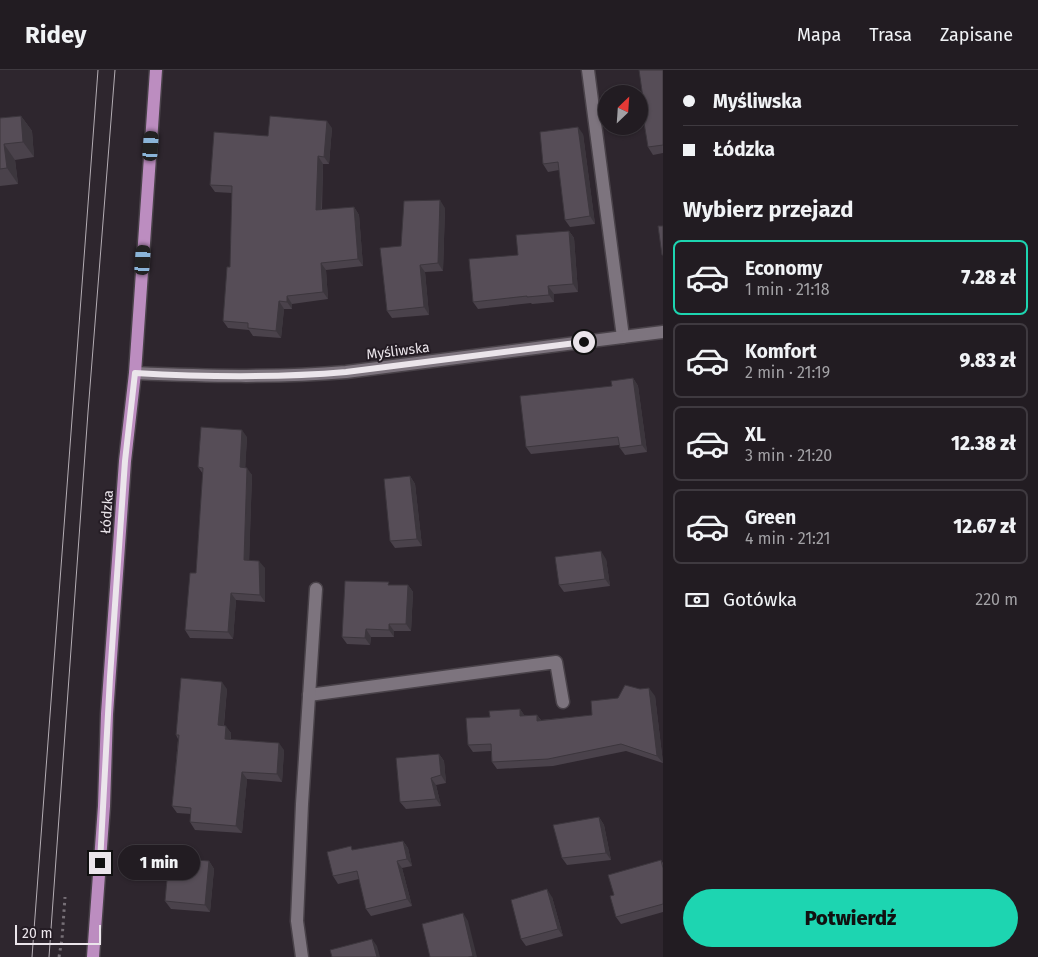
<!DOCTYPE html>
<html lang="pl">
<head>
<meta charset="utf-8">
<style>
	:root { --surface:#221c22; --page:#2e292f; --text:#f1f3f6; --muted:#a2a1a5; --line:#3f3a40; --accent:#1dd5b1 }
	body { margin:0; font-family:"Fira Sans",sans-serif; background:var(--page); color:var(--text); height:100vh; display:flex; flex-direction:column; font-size:19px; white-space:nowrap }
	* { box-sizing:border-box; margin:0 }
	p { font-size:16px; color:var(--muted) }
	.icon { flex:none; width:28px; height:28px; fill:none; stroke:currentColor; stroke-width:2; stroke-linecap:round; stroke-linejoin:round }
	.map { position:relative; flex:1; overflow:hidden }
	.panel { display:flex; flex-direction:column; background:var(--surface); width:375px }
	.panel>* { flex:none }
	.banner { display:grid; align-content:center; height:110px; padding:0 20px; background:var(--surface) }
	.needle { width:32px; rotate:25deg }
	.tools { position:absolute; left:598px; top:15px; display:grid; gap:10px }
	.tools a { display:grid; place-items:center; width:50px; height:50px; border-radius:50%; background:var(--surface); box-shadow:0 1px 4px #0004,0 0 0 1px var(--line); font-size:25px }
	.scale { position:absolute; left:15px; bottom:12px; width:86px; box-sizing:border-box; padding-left:5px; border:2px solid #ebe5eb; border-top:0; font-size:14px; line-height:18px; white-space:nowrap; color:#ebe5eb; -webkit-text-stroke:4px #241c24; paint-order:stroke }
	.end { position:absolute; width:22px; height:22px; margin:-11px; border:6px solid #ebe5eb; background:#111; box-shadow:0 0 0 2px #111 }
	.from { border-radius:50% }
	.bubble { position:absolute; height:35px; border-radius:18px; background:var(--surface); box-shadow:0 1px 4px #0004,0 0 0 1px var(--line); font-size:16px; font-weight:800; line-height:35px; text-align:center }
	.car { position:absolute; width:15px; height:30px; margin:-15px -8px; border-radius:6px; box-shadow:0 0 4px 1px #0007; background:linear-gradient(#222 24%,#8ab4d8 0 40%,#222 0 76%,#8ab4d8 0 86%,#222 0) }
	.banner b { display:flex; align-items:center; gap:18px; height:48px; font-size:19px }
	.banner b+b { border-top:1px solid var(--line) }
	.banner i { width:12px; height:12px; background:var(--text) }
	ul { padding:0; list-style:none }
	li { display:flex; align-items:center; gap:15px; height:75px; margin:0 10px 8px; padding:0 10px; border:2px solid var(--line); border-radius:8px }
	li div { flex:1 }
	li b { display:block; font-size:19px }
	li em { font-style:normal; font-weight:800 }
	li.on { border-color:var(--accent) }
	li>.icon { width:45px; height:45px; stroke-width:1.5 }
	h2 { padding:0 20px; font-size:22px; line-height:60px }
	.pay { display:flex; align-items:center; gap:12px; height:55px; padding:0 20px; font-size:19px }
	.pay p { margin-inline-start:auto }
	.action { display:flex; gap:10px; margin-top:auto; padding:10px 20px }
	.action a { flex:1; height:58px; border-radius:30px; background:var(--accent); color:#111; font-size:20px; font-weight:800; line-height:58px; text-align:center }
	header { display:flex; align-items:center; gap:30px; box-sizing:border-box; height:70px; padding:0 25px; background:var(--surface); border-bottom:1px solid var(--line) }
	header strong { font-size:24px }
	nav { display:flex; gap:28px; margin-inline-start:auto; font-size:18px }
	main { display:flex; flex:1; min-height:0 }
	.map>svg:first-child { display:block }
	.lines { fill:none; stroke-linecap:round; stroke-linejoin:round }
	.service-casing { stroke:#494249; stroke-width:15 }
	.minor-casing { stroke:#494249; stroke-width:15 }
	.primary-casing { stroke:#494249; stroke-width:15 }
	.path { stroke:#766f76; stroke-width:3; stroke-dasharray:2.5 4; stroke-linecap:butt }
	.service { stroke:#7d747e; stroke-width:12 }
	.minor { stroke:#7d747e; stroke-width:12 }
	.primary { stroke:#bc8dc0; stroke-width:12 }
	.tram { stroke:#b4adb4; stroke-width:1 }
	.wall { fill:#4a424b }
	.shaded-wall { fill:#3c363d }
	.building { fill:#564d57; stroke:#3c363d }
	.route { stroke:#ebe5eb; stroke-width:6 }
	.labels { text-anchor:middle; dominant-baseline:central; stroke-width:4; stroke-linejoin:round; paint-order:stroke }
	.street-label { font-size:14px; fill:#ebe5eb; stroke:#241c24 }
</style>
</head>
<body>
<header>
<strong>Ridey</strong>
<nav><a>Mapa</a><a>Trasa</a><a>Zapisane</a></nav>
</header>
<main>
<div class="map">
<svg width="663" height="887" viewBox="0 0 663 887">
	<rect width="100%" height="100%" fill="#2e262e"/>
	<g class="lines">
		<defs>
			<g id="service">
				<path d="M588 0 623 267"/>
				<path d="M309 625 556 592 563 632"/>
				<path d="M302 887 297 851 302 734 316 519"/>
			</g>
			<path id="minor" d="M135 303C205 306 276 308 346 302L663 262"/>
			<path id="primary" d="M93 887 104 736 107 644 125 391 135 303 156 0"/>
		</defs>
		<use href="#service" class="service-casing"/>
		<use href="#minor" class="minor-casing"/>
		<use href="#primary" class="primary-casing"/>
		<path class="path" d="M59 887 62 869 65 827"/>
		<use href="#service" class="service"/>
		<use href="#minor" class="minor"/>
		<use href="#primary" class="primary"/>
		<g class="tram">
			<path d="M32 887 98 0"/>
			<path d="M49 887 88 342 115 0"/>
		</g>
	</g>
	<g class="wall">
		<path d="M663 0V83L653 85 648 77 643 28Z"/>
		<path d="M21 46 32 61 34 87 15 90 18 114 0 116V48Z"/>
		<path d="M332 58 329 94H323L322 140 354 137 359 145 363 196 326 200 328 229 292 234V239H284L281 268 253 266 249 260 228 258 223 251 230 197 232 123 215 122 210 115 268 66Z"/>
		<path d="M583 64 595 154 570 157 565 150 559 100 548 102 543 94Z"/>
		<path d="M445 138 443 201 425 202 429 245 392 248 387 241 401 176Z"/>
		<path d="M569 161 574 168 578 222 554 224V232L532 234 531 233 478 239 473 232 518 185Z"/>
		<path d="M633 308 638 316 647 382 625 385 620 378 619 375 531 384 526 377 612 316Z"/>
		<path d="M247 367 245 398 252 405 249 490 265 498V532L236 530 233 569 190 568 185 560 196 503 203 404 198 397Z"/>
		<path d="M410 406 415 414 422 476 395 478 390 471Z"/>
		<path d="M606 489 610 516 564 522 559 515Z"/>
		<path d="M391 515H408L413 522 411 561H394V567H371L370 575 347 574 342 567Z"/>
		<path d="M227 619 224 655 231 663V670L284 680 282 712 247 709 242 763 195 760 190 752 191 744 177 743 172 736 178 669 176 665Z"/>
		<path d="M655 626 663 693 626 681 553 696 497 699 492 692 491 681 473 682 468 675 490 647 520 639 524 645H537L541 650 592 645Z"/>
		<path d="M439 684 444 691 446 713 436 715 441 736 406 739 400 732Z"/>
		<path d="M599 747 604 755 611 790 567 795 562 788Z"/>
		<path d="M403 771 408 778 412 796 402 798 412 836 371 846 366 839 359 809 338 814 333 806 353 780Z"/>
		<path d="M661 790 663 793V842L621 854 616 847 614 825Z"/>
		<path d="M209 791 214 799 210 842 171 839 165 831Z"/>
		<path d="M552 827 563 866 526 876 521 869Z"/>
	</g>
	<g class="shaded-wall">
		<path d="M21 46 32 61 34 87 23 72Z"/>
		<path d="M327 51 332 58 329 94 324 87Z"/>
		<path d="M578 57 583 64 595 154 590 146Z"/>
		<path d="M4 74 15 90 18 114 7 98Z"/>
		<path d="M318 86 323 94 321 147 316 140Z"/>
		<path d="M440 130 445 138 443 201 438 193Z"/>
		<path d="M354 137 359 145 363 196 358 189Z"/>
		<path d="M569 161 574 168 578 222 573 214Z"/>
		<path d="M321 193 326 200 328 229 323 222Z"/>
		<path d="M420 195 425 202 429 245 424 237Z"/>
		<path d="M548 216 554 224V232L549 225Z"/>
		<path d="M287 226 292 234V239L287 232Z"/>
		<path d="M279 231 284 239 281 268 276 261Z"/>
		<path d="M633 308 638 316 647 382 642 375Z"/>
		<path d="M242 360 247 367 245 405 240 397Z"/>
		<path d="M247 398 252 405 249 497 244 490Z"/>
		<path d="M410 406 415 414 422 476 417 469Z"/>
		<path d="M601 481 606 489 610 516 605 509Z"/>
		<path d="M259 491 265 498V532L260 525Z"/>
		<path d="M408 515 413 522 411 561 406 554Z"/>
		<path d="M231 523 236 530 233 569 228 562Z"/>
		<path d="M389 554 394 561V567L389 560Z"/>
		<path d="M366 559 371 567 370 575 365 568Z"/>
		<path d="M222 612 227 619 223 662 218 655Z"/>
		<path d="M649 618 655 626 663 693 657 686Z"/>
		<path d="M520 639 525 646H520Z"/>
		<path d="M537 645 542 652 537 651Z"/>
		<path d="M226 656 231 663 230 677 225 669Z"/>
		<path d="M279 673 284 680 282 712 277 704Z"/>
		<path d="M439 684 444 691 446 713 441 705Z"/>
		<path d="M242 702 247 709 242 763 236 756Z"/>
		<path d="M431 708 436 715 441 736 436 729Z"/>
		<path d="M599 747 604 755 611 790 606 783Z"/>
		<path d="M403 771 408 778 412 796 407 789Z"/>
		<path d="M209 791 214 799 210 842 205 835Z"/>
		<path d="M397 791 402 798 412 836 407 829Z"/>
		<path d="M547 819 552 827 563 866 558 859Z"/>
		<path d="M463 843 468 851 477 887H474L473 886Z"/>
		<path d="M372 869 377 876 380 887H377Z"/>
	</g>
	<g class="building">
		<path d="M639 0H663V75L648 77 640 28H643Z"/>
		<path d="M21 46 23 72 4 74 7 98 0 99V48Z"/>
		<path d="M270 46 327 51 324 87 318 86 316 140 354 137 358 189 321 193 323 222 287 226V232L279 231 276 261 248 258V253L223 251 227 197H230L232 116 210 115 214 62 268 66Z"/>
		<path d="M578 57 590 146 565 150 558 92 543 94 540 62Z"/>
		<path d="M440 130 438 193 420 195 424 237 387 241 380 178 401 176 404 131Z"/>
		<path d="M658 156H663V185H662Z"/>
		<path d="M569 161 573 214 548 216 549 225 527 227V226L473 232 469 189 518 185 516 165Z"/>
		<path d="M633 308 642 375 620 378 618 367 526 377 520 326 612 316 611 311Z"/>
		<path d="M201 357 242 360 240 397 247 398 244 490 259 491 260 525 231 523 228 562 185 560 190 503H196L203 398 198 397Z"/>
		<path d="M410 406 417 469 390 471 384 409Z"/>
		<path d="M601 481 605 509 559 515 555 487Z"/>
		<path d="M345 511 389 512 388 515H408L406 554H389V560L366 559 365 568 342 567Z"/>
		<path d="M181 608 222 612 218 655 226 656 225 669 279 673 277 704 242 702 236 756 190 752 191 738 172 736 179 665H176Z"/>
		<path d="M625 615 640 619 649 618 657 686 621 674 548 689 492 692 491 674 468 675 466 648 490 647 489 641 520 639V646L537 645V651L592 645 591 631 618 628Z"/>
		<path d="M439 684 441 705 431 708 436 729 400 732 396 688Z"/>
		<path d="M599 747 606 783 562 788 553 755Z"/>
		<path d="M403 771 407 789 397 791 407 829 366 839 357 801 333 806 327 782 351 776 352 780Z"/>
		<path d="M169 788 209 791 205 835 165 831Z"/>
		<path d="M661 790 663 798V834L616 847 610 826 614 825 608 805Z"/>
		<path d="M547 819 558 859 521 869 511 830Z"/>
		<path d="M463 843 473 886 468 887H430L422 854Z"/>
		<path d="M372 869 377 887H332L330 880Z"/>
	</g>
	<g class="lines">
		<path class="route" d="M100 793 110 607 125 391 135 303C205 307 276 308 346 302L584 272"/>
	</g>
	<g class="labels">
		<g class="street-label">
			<text transform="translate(398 281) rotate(-7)">Myśliwska</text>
			<text transform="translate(107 442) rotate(-86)">Łódzka</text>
		</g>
	</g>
</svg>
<div class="tools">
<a><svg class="needle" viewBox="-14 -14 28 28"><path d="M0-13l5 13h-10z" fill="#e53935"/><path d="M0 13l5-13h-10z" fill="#a2a1a5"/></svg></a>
</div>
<div class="scale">20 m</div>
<i class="end from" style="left:584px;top:272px"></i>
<i class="end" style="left:100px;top:793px"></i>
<div class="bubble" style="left:118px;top:775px;width:82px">1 min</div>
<i class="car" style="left:151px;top:76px;rotate:4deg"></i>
<i class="car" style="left:143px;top:190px;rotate:4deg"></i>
</div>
<section class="panel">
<div class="banner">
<b><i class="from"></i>Myśliwska</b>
<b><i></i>Łódzka</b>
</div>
<h2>Wybierz przejazd</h2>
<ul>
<li class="on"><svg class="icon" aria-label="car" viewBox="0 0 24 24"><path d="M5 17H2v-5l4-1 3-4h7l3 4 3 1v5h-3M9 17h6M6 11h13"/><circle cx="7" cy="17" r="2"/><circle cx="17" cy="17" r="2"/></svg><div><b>Economy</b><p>1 min · 21:18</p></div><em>7.28 zł</em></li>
<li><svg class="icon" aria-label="car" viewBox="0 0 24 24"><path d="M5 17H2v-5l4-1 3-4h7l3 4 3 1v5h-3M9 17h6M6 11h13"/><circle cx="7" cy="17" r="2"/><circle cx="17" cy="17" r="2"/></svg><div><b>Komfort</b><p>2 min · 21:19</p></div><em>9.83 zł</em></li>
<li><svg class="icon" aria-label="car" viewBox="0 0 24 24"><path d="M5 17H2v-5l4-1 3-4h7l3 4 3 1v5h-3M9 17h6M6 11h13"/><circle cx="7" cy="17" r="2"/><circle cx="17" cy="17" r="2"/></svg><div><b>XL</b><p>3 min · 21:20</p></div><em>12.38 zł</em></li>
<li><svg class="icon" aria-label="car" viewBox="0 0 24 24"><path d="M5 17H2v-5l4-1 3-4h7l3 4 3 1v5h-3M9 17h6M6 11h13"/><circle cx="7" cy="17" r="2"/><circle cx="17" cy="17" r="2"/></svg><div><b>Green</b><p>4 min · 21:21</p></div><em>12.67 zł</em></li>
</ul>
<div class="pay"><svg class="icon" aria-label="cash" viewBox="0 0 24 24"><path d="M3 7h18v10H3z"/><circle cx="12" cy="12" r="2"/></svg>Gotówka<p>220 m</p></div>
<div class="action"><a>Potwierdź</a></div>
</section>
</main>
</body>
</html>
